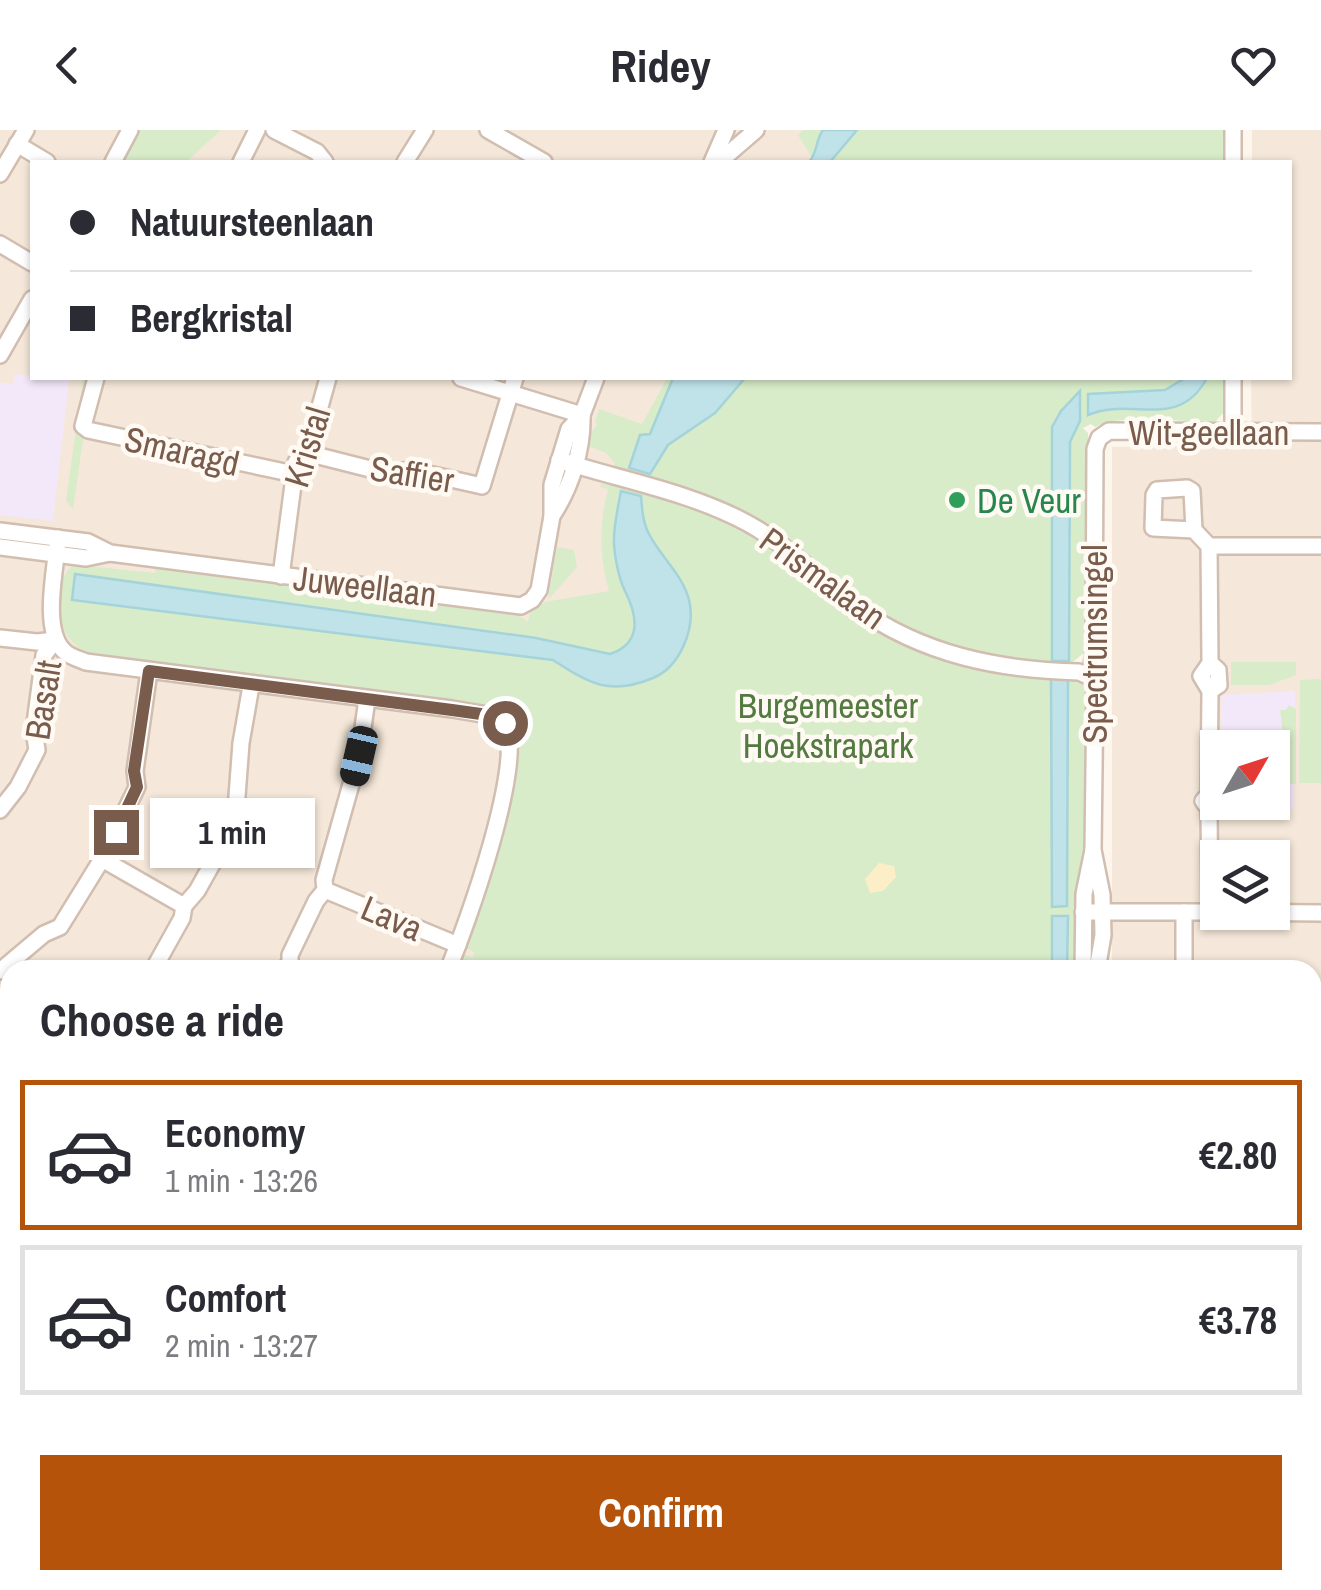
<!DOCTYPE html>
<html lang="en">
<head>
<meta charset="utf-8">
<style>
	:root { --surface:#fff; --page:#f7f7f7; --text:#2b2b33; --muted:#7c7c81; --line:#e1e1e2; --accent:#b45309 }
	body { margin:0; font-family:"Archivo Narrow",sans-serif; background:var(--page); color:var(--text); height:100vh; display:flex; flex-direction:column; font-size:38px; white-space:nowrap }
	* { box-sizing:border-box; margin:0 }
	p { font-size:32px; color:var(--muted) }
	.icon { flex:none; width:55px; height:55px; fill:none; stroke:currentColor; stroke-width:2; stroke-linecap:round; stroke-linejoin:round }
	.map { position:relative; flex:1; overflow:hidden }
	.sheet { position:absolute; left:0px; top:830px; width:1322px; height:630px; display:flex; flex-direction:column; background:var(--surface); border-radius:30px 30px 0 0; box-shadow:0 2px 8px #0004 }
	.sheet>* { flex:none }
	.top-card { position:absolute; left:30px; top:30px; width:1262px; height:220px; border-radius:0px; box-shadow:0 2px 8px #0004; display:grid; align-content:center; height:220px; padding:0 40px; background:var(--surface) }
	.needle { width:65px; rotate:51deg }
	.buttons { position:absolute; left:1200px; top:600px; display:grid; gap:20px }
	.buttons a { display:grid; place-items:center; width:90px; height:90px; border-radius:0px; background:var(--surface); box-shadow:0 2px 8px #0004; font-size:50px }
	.end { position:absolute; width:45px; height:45px; margin:-22px; border:12px solid #7a5c4d; background:#fff; box-shadow:0 0 0 5px #fff }
	.from { border-radius:50% }
	.bubble { position:absolute; height:70px; border-radius:0px; background:var(--surface); box-shadow:0 2px 8px #0004; font-size:32px; font-weight:700; line-height:70px; text-align:center }
	.car { position:absolute; width:30px; height:60px; margin:-30px -15px; border-radius:12px; box-shadow:0 0 8px 2px #0007; background:linear-gradient(#222 24%,#8ab4d8 0 40%,#222 0 76%,#8ab4d8 0 86%,#222 0) }
	.top-card b { display:flex; align-items:center; gap:35px; height:95px; font-size:38px }
	.top-card b+b { border-top:2px solid var(--line) }
	.top-card i { width:25px; height:25px; background:var(--text) }
	ul { padding:0; list-style:none }
	li { display:flex; align-items:center; gap:30px; height:150px; margin:0 20px 15px; padding:0 20px; border:5px solid var(--line); border-radius:0px }
	li div { flex:1 }
	li b { display:block; font-size:38px }
	li em { font-style:normal; font-weight:700 }
	li.current { border-color:var(--accent) }
	li>.icon { width:90px; height:90px; stroke-width:1.5 }
	h2 { padding:0 40px; font-size:45px; line-height:120px }
	.action { display:flex; gap:20px; margin-top:auto; padding:20px 40px }
	.action a { flex:1; height:115px; border-radius:0px; background:var(--accent); color:#fff; font-size:40px; font-weight:700; line-height:115px; text-align:center }
	header { display:flex; justify-content:space-between; align-items:center; height:130px; padding:0 40px; background:var(--surface); font-size:45px; font-weight:700 }
	.map>svg:first-child { display:block }
	.residential { fill:#f5e8da; fill-rule:evenodd }
	.education { fill:#f3e8fa }
	.green { fill:#d8ecc9; fill-rule:evenodd }
	.sand { fill:#fcefc7 }
	.water { fill:#bfe3e8; stroke:#a5d3da; stroke-width:2.5 }
	.lines { fill:none; stroke-linecap:round; stroke-linejoin:round }
	.minor-casing { stroke:#d1beb0; stroke-width:20 }
	.major-casing { stroke:#dad1cd; stroke-width:25 }
	.minor { stroke:#fff; stroke-width:15 }
	.major { stroke:#fbd9a5; stroke-width:20 }
	.route { stroke:#7a5c4d; stroke-width:12 }
	.leisure-dot { fill:#2e9e5b; stroke:#fffaf3; stroke-width:4 }
	.labels { text-anchor:middle; dominant-baseline:central; stroke-width:9; stroke-linejoin:round; paint-order:stroke }
	.street-label { font-size:35px; fill:#7a5c4d; stroke:#fffaf3 }
	.leisure-label { font-size:35px; fill:#27864d; stroke:#fffaf3; text-anchor:start }
	.park-label { font-size:35px; fill:#537a41; stroke:#fffaf3 }
</style>
</head>
<body>
<header><svg class="icon" aria-label="back" viewBox="0 0 24 24"><path d="M15 5l-7 7 7 7"/></svg>Ridey<svg class="icon" aria-label="heart" viewBox="0 0 24 24"><path d="M12 20l-8-8c-3-5 5-10 8-4 3-6 11-1 8 4z"/></svg></header>
<div class="map">
<svg width="1321" height="1460" viewBox="0 0 1321 1460">
	<rect width="100%" height="100%" fill="#fdf6ec"/>
	<g class="residential">
		<path d="M0 0H842L811 32H32V248H675L637 524 477 840H10V1039L0 1027Z"/>
		<path d="M1252 0H1321V1460H1093V1450H1312V840H1112V317L1252 315 1251 248H1290V32H1252ZM1218 618H1272V672H1218ZM1218 728H1272V782H1218Z"/>
	</g>
	<g class="education">
		<path d="M15 244 69 250 53 391 0 385V253L13 254Z"/>
		<path d="M1295 561 1293 679 1248 682 1247 679H1220V673L1272 672V618L1221 617V565Z"/>
	</g>
	<g class="green">
		<path d="M139 0H221L186 32H121Z"/>
		<path d="M803 0H1225L1224 32H811L813 29 798 5Z"/>
		<path d="M83 248H92L73 379 66 371Z"/>
		<path d="M667 248H1224V282L1215 292C1182 293 1123 282 1095 297L1091 294 1083 298 1088 303 1086 521 1073 532V547L1085 552V720L1079 751V776L1073 777V785L1078 786V840H454L461 823 473 828 474 822 466 818 486 756 517 579 510 578 506 581 501 578 86 523C57 508 46 460 72 436L79 435 155 443 156 437 518 485 528 492 530 482 545 472 609 461C599 425 599 396 608 359L600 357 601 354 610 355 615 333 606 323 588 316 592 301 597 295 595 292 599 279 642 294ZM75 445 527 507 157 480 73 470Z"/>
		<path d="M557 417 574 420 577 437 548 470Z"/>
		<path d="M1231 532H1296V545L1269 555H1231Z"/>
		<path d="M1321 549V653H1299L1300 550Z"/>
		<path d="M1289 575 1296 579V654H1273V641L1284 614 1280 580H1286Z"/>
		<path d="M0 1181 10 1192V1450H78L87 1460H17L0 1439Z"/>
		<path d="M525 1450H588L584 1454 589 1460H513Z"/>
		<rect x="734" y="1450" width="140" height="10"/>
		<rect x="877" y="1450" width="206" height="10"/>
	</g>
	<path class="sand" d="M879 733 894 736 896 747 883 761 870 763 865 749Z"/>
	<g class="water">
		<path d="M823 0H857L830 32H809C818 22 815 11 823 0Z"/>
		<path d="M673 248H745L715 283 668 315 650 344 629 338 640 305 650 304Z"/>
		<path d="M1185 248H1207C1178 302 1131 266 1088 285V264L1165 260Z"/>
		<path d="M1080 261V291L1070 312 1069 531H1052V297L1061 281Z"/>
		<path d="M621 361 641 366C642 379 643 393 649 404 660 426 683 445 689 470 696 498 680 537 653 548 610 566 590 554 553 530L72 470 75 444 536 508 610 524C643 513 637 485 625 461 619 449 615 429 614 415 613 397 618 378 621 361Z"/>
		<path d="M1051 547 1068 548 1067 776 1052 777Z"/>
		<path d="M1052 786H1068L1067 840H1052Z"/>
		<path d="M78 1450H187L196 1460H87Z"/>
	</g>
	<g class="lines">
		<defs>
			<g id="minor">
				<path d="M274 0 317 22 325 32"/>
				<path d="M488 0 544 32"/>
				<path d="M17 14 47 32"/>
				<path d="M113 32 130 0"/>
				<path d="M241 32 257 0"/>
				<path d="M405 32 425 0"/>
				<path d="M712 32 726 0"/>
				<path d="M719 32 756 0"/>
				<path d="M1233 32V0"/>
				<path d="M0 44 26 0"/>
				<path d="M0 114 32 133"/>
				<path d="M0 225 32 169"/>
				<path d="M96 248 83 296 88 300 294 344"/>
				<path d="M461 248 582 285"/>
				<path d="M1233 301V248"/>
				<path d="M307 323 386 343 411 340 482 356 515 248"/>
				<path d="M559 330C621 350 690 362 747 393 788 415 819 449 856 477 923 525 999 540 1079 542L1090 547"/>
				<path d="M552 386C571 357 583 320 582 285"/>
				<path d="M1194 400 1153 398 1154 365 1157 360 1187 358 1192 361 1194 400 1209 416 1210 533 1201 546 1210 561 1209 664 1203 671 1209 679 1210 782"/>
				<path d="M0 401 88 412 110 423 521 476 532 470 539 460 552 386V355L569 299 582 285 596 248"/>
				<path d="M58 408C56 438 41 499 64 521 70 527 79 529 86 532L452 579 488 585 505 593C526 631 466 797 448 840"/>
				<path d="M1209 416H1321"/>
				<path d="M0 417 86 428 110 423"/>
				<path d="M281 446 296 332 307 323 328 248"/>
				<path d="M0 508 37 512 55 510"/>
				<path d="M1210 561 1219 555 1218 540 1210 533"/>
				<path d="M0 680 18 657 37 620 34 601 44 525 55 510"/>
				<path d="M102 729 184 776"/>
				<path d="M325 760 458 815"/>
				<path d="M1083 782H1218"/>
				<path d="M1236 782 1321 783"/>
				<path d="M153 840 182 788 184 776 197 761 235 693 241 613 251 556"/>
				<path d="M283 840 290 833V825L316 771 325 760 324 750 359 626 367 569"/>
				<path d="M1083 840 1084 764 1093 720"/>
				<path d="M1097 840 1103 805 1102 765 1093 720 1095 556 1090 547 1094 522 1095 319 1099 308 1109 301 1321 302"/>
				<path d="M1184 840V782"/>
				<path d="M0 841 44 804 60 797 102 729 137 657 135 641 149 541"/>
				<path d="M0 883 10 895"/>
				<path d="M1312 896H1321"/>
				<path d="M0 927 10 939"/>
				<path d="M1312 1006H1321"/>
				<path d="M1312 1041H1321"/>
				<path d="M1312 1150H1321"/>
				<path d="M1312 1265H1321"/>
				<path d="M1312 1414 1321 1423"/>
				<path d="M0 1450 9 1460"/>
				<path d="M598 1450 606 1460"/>
				<path d="M1092 1450V1460"/>
				<path d="M1195 1450 1204 1460"/>
				<path d="M410 1460 423 1450"/>
				<path d="M433 1460 445 1450"/>
			</g>
			<g id="major">
				<path d="M0 1141 10 1152"/>
				<path d="M0 1172 10 1183"/>
				<path d="M238 1450 246 1460"/>
				<path d="M266 1450 274 1460"/>
			</g>
		</defs>
		<use href="#minor" class="minor-casing"/>
		<use href="#major" class="major-casing"/>
		<use href="#minor" class="minor"/>
		<use href="#major" class="major"/>
	</g>
	<g class="lines">
		<path class="route" d="M116 702 137 657 134 641 149 541 452 580 488 585 505 593"/>
	</g>
	<circle class="leisure-dot" cx="957" cy="370" r="10"/>
	<g class="labels">
		<g class="street-label">
			<text x="1209" y="302">Wit-geellaan</text>
			<text transform="translate(307 317) rotate(-73)">Kristal</text>
			<text transform="translate(182 321) rotate(13)">Smaragd</text>
			<text transform="translate(412 344) rotate(9)">Saffier</text>
			<text transform="translate(823 448) rotate(36)">Prismalaan</text>
			<text transform="translate(365 456) rotate(7)">Juweellaan</text>
			<text transform="translate(1094 514) rotate(-90)">Spectrumsingel</text>
			<text transform="translate(43 570) rotate(-81)">Basalt</text>
			<text transform="translate(392 788) rotate(23)">Lava</text>
		</g>
		<g class="leisure-label">
			<text x="977" y="370">De Veur</text>
		</g>
		<g class="park-label">
			<text x="828" y="575">Burgemeester<tspan x="828" dy="40">Hoekstrapark</tspan></text>
		</g>
	</g>
</svg>
<div class="buttons">
<a><svg class="needle" viewBox="-14 -14 28 28"><path d="M0-13l5 13h-10z" fill="#e53935"/><path d="M0 13l5-13h-10z" fill="#7c7c81"/></svg></a>
<a><svg class="icon" aria-label="layers" viewBox="0 0 24 24"><path d="M12 4l9 5-9 5-9-5zM3 14l9 5 9-5"/></svg></a>
</div>
<i class="end from" style="left:505px;top:593px"></i>
<i class="end" style="left:116px;top:702px"></i>
<div class="bubble" style="left:150px;top:668px;width:165px">1 min</div>
<i class="car" style="left:359px;top:626px;rotate:193deg"></i>
<div class="top-card">
<b><i class="from"></i>Natuursteenlaan</b>
<b><i></i>Bergkristal</b>
</div>
<section class="sheet">
<h2>Choose a ride</h2>
<ul>
<li class="current"><svg class="icon" aria-label="car" viewBox="0 0 24 24"><path d="M5 17H2v-5l4-1 3-4h7l3 4 3 1v5h-3M9 17h6M6 11h13"/><circle cx="7" cy="17" r="2"/><circle cx="17" cy="17" r="2"/></svg><div><b>Economy</b><p>1 min · 13:26</p></div><em>€2.80</em></li>
<li><svg class="icon" aria-label="car" viewBox="0 0 24 24"><path d="M5 17H2v-5l4-1 3-4h7l3 4 3 1v5h-3M9 17h6M6 11h13"/><circle cx="7" cy="17" r="2"/><circle cx="17" cy="17" r="2"/></svg><div><b>Comfort</b><p>2 min · 13:27</p></div><em>€3.78</em></li>
</ul>
<div class="action"><a>Confirm</a></div>
</section>
</div>
</body>
</html>
